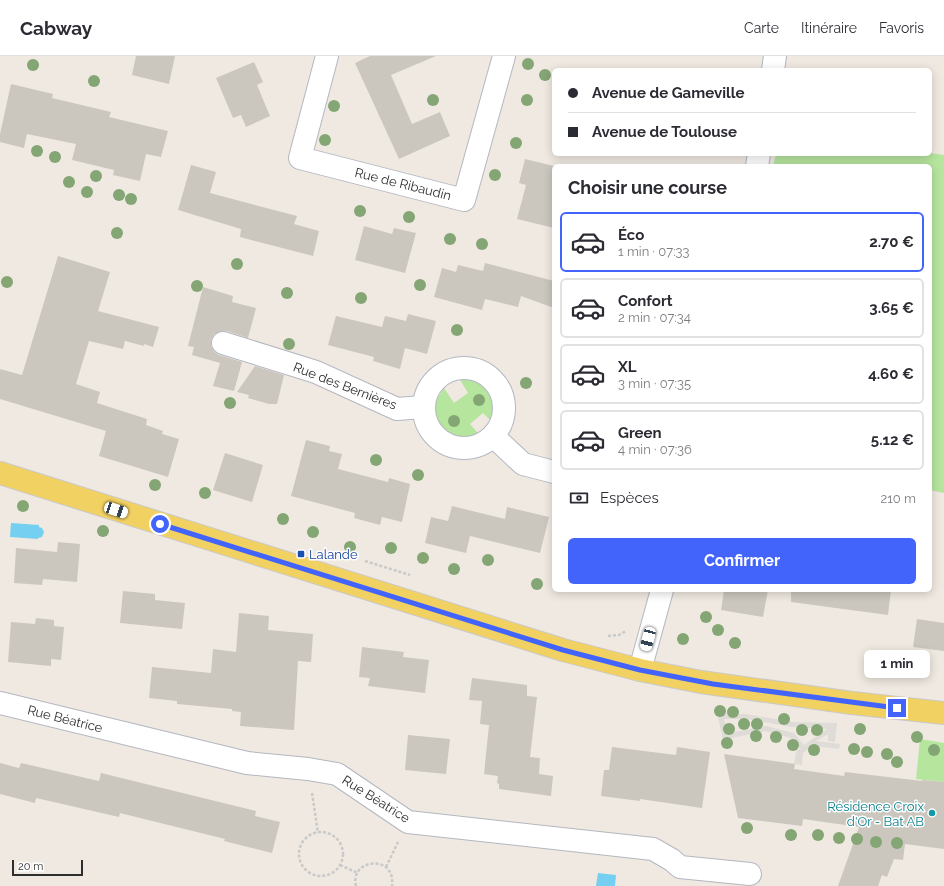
<!DOCTYPE html>
<html lang="fr">
<head>
<meta charset="utf-8">
<style>
	:root { --surface:#fff; --page:#f7f7f7; --text:#2b2b33; --muted:#7c7c81; --line:#e1e1e2; --accent:#4264fb }
	body { margin:0; font-family:Raleway,sans-serif; background:var(--page); color:var(--text); height:100vh; display:flex; flex-direction:column; font-size:15px; white-space:nowrap }
	* { box-sizing:border-box; margin:0 }
	p { font-size:13px; color:var(--muted) }
	.icon { flex:none; width:22px; height:22px; fill:none; stroke:currentColor; stroke-width:2; stroke-linecap:round; stroke-linejoin:round }
	.map { position:relative; flex:1; overflow:hidden }
	.sheet { position:absolute; left:552px; top:108px; width:380px; height:428px; display:flex; flex-direction:column; background:var(--surface); border-radius:6px; box-shadow:0 2px 10px #0003 }
	.sheet>* { flex:none }
	.guide { position:absolute; left:552px; top:12px; width:380px; height:88px; border-radius:6px; box-shadow:0 2px 10px #0003; display:grid; align-content:center; height:88px; padding:0 16px; background:var(--surface) }
	.scale { position:absolute; left:12px; bottom:10px; width:71px; box-sizing:border-box; padding-left:4px; border:2px solid #2e2e2e; border-top:0; font-size:11px; line-height:14px; white-space:nowrap; color:#2e2e2e; -webkit-text-stroke:3px #fff; paint-order:stroke }
	.end { position:absolute; width:18px; height:18px; margin:-9px; border:5px solid #4264fb; background:#fff; box-shadow:0 0 0 2px #fff }
	.from { border-radius:50% }
	.bubble { position:absolute; height:28px; border-radius:6px; background:var(--surface); box-shadow:0 2px 10px #0003; font-size:13px; font-weight:700; line-height:28px; text-align:center }
	.car { position:absolute; width:12px; height:24px; margin:-12px -6px; border-radius:5px; box-shadow:0 0 3px 1px #0007; background:linear-gradient(#fff 24%,#345 0 40%,#fff 0 76%,#345 0 86%,#fff 0) }
	.guide b { display:flex; align-items:center; gap:14px; height:38px; font-size:15px }
	.guide b+b { border-top:1px solid var(--line) }
	.guide i { width:10px; height:10px; background:var(--text) }
	ul { padding:0; list-style:none }
	li { display:flex; align-items:center; gap:12px; height:60px; margin:0 8px 6px; padding:0 8px; border:2px solid var(--line); border-radius:6px }
	li div { flex:1 }
	li b { display:block; font-size:15px }
	li em { font-style:normal; font-weight:700 }
	li.on { border-color:var(--accent) }
	li>.icon { width:36px; height:36px; stroke-width:1.5 }
	h2 { padding:0 16px; font-size:18px; line-height:48px }
	.pay { display:flex; align-items:center; gap:10px; height:44px; padding:0 16px; font-size:15px }
	.pay p { margin-inline-start:auto }
	.action { display:flex; gap:8px; margin-top:auto; padding:8px 16px }
	.action a { flex:1; height:46px; border-radius:6px; background:var(--accent); color:#fff; font-size:16px; font-weight:700; line-height:46px; text-align:center }
	header { display:flex; align-items:center; gap:24px; box-sizing:border-box; height:56px; padding:0 20px; background:var(--surface); border-bottom:1px solid var(--line) }
	header strong { font-size:19px }
	nav { display:flex; gap:22px; margin-inline-start:auto; font-size:14px }
	.map>svg:first-child { display:block }
	.green { fill:#b6e59e }
	.plaza { fill:#dfdcd8; fill-rule:evenodd }
	.water { fill:#75cff0 }
	.building { fill:#cbc7bf }
	.lines { fill:none; stroke-linecap:round; stroke-linejoin:round }
	.minor-casing { stroke:#b4b7c1; stroke-width:24 }
	.tertiary-casing { stroke:#b4b7c1; stroke-width:24 }
	.primary-casing { stroke:#c9c9c9; stroke-width:24 }
	.path { stroke:#c9c9c9; stroke-width:2.5; stroke-dasharray:3 2; stroke-linecap:butt }
	.minor { stroke:#fff; stroke-width:22 }
	.tertiary { stroke:#fff; stroke-width:22 }
	.primary { stroke:#f2d163; stroke-width:22 }
	.tree { fill:#84a574 }
	.route { stroke:#4264fb; stroke-width:5 }
	.transit-dot { fill:#1a4fb4; stroke:#fff; stroke-width:1.5 }
	.culture-dot { fill:#0f9aa8; stroke:#fff; stroke-width:1.5 }
	.labels { text-anchor:middle; dominant-baseline:central; stroke-width:3; stroke-linejoin:round; paint-order:stroke }
	.street-label { font-size:13px; fill:#2e2e2e; stroke:#fff }
	.transit-label { font-size:13px; fill:#164399; stroke:#fff; text-anchor:start }
	.culture-label { font-size:13px; fill:#0d838f; stroke:#fff; text-anchor:end }
</style>
</head>
<body>
<header>
<strong>Cabway</strong>
<nav><a>Carte</a><a>Itinéraire</a><a>Favoris</a></nav>
</header>
<div class="map">
<svg width="944" height="830" viewBox="0 0 944 830">
	<rect width="100%" height="100%" fill="#efe9e1"/>
	<g class="green">
		<path d="M930 97 944 99V437L930 434V110H773L776 98H930Z"/>
		<path d="M459 322C465 322 472 321 478 323 492 328 504 346 499 361 498 364 496 366 495 369L483 357 470 368 482 382C478 384 473 387 468 387 448 387 430 365 436 346 438 341 441 336 444 332L454 347 468 337Z"/>
		<path d="M920 683 944 687V726L916 723Z"/>
	</g>
	<path class="plaza" d="M717 657 746 658 792 666 837 667 835 686 828 685V678L816 685 840 688 839 693 822 691H811L803 697 802 709 794 708 796 696 800 692 791 682 765 675 723 684ZM724 663H746L792 671 827 673 804 689 794 677 766 670 729 677H727Z"/>
	<g class="water">
		<path d="M11 467 39 469V471L42 472 44 476 42 481 38 482V483L10 481Z"/>
		<path d="M598 817 616 819 615 830H596Z"/>
	</g>
	<g class="building">
		<path d="M136 0H175L169 28 132 19Z"/>
		<path d="M370 0H436L391 19 412 68 440 56 450 80 399 103 355 7Z"/>
		<path d="M254 6 263 26 257 29 270 60 246 71 241 59 233 62 216 22Z"/>
		<path d="M11 28 53 38 52 42 111 56 109 61 168 75 161 101 146 98 140 125 113 119 114 114 72 104 76 88 27 78 24 92 0 86V78Z"/>
		<path d="M525 103 554 110V172L517 163 526 129 519 127Z"/>
		<path d="M191 109 216 116 210 137 297 160 294 168 319 175 313 200 240 181 241 173 178 154Z"/>
		<path d="M364 170 392 178 394 172 416 177 405 217 355 204Z"/>
		<path d="M58 200 110 216 98 255 159 271 153 291 144 288V290L125 285 123 293 89 285 76 328 100 336 97 347 147 363 146 369 163 375 162 378 179 383 168 421 99 400 106 375 0 343V313L22 319Z"/>
		<path d="M485 207 554 225V252L521 240 518 251 485 243 482 254 434 241 442 212 456 216 458 209 483 215Z"/>
		<path d="M203 231 233 240 232 246 256 252 248 282 227 275H221L214 278 211 284V290L214 296 219 299 242 306 234 335 213 330 220 307 192 299 194 291 188 290Z"/>
		<path d="M408 258 436 265 427 298 405 292 400 313 373 305 374 301 328 289 336 260 382 271 385 260 406 265Z"/>
		<path d="M255 310 284 319 277 348H269L248 342 249 339 237 336Z"/>
		<path d="M306 384 330 390 329 395 342 398 338 413 388 426 389 422 410 428 402 466 382 461 380 469 354 462 355 457 291 440Z"/>
		<path d="M225 397 263 409 252 446 213 434Z"/>
		<path d="M452 450 505 463 507 451 549 461 540 497 470 480 466 497 425 487 431 461 448 465Z"/>
		<path d="M58 486 80 488 77 526 43 523 42 529 14 527 16 492 57 496Z"/>
		<path d="M724 534H768L763 561 721 554Z"/>
		<path d="M791 534H891L888 559 791 546Z"/>
		<path d="M123 535 155 538V544L185 547 182 573 120 567Z"/>
		<path d="M239 557 269 560 268 574 313 578 311 606 298 605 294 674 240 670 241 656 232 655V653L177 648V645L149 642 152 611 211 617 213 593 236 596Z"/>
		<path d="M36 562 54 564V570L64 571 61 604 51 603V610L8 606 11 566 35 568Z"/>
		<path d="M917 563 944 567V595L913 591Z"/>
		<path d="M362 591 404 596 403 601 429 604 425 637 368 630 370 622 359 621Z"/>
		<path d="M472 622 527 629V640L537 641 530 701 540 702 539 718 553 720 551 740 499 733V728L497 727 498 720 484 718 489 669 480 668 482 645 469 644Z"/>
		<path d="M408 679 450 683 446 718 405 714Z"/>
		<path d="M612 691 676 699 677 691 710 696 702 752 640 743V745L601 740 604 714H609Z"/>
		<path d="M724 698 795 708 794 713 844 720 845 716 922 725V724L944 726V793L905 788 903 804 894 803 887 821 882 819 878 830H838L859 771 803 763 802 770 738 762Z"/>
		<path d="M0 707 19 712 21 707 99 725 101 717 256 755 255 760 280 766 272 797 224 785 225 783 120 757 119 761 36 742 35 747 0 738Z"/>
	</g>
	<g class="lines">
		<defs>
			<g id="minor">
				<path d="M327 0 300 102 464 144 504 0"/>
				<path d="M223 287 316 316 397 353 423 351"/>
				<circle cx="464" cy="352" r="40"/>
				<path d="M493 380 523 408 554 416"/>
				<path d="M0 647 247 707 308 713 337 718 408 766 653 793 672 804 680 811 750 818"/>
			</g>
			<g id="tertiary">
				<path d="M773 14 775 0"/>
				<path d="M757 110 759 98"/>
				<path d="M640 614 662 534"/>
			</g>
			<path id="primary" d="M0 417 563 594 640 614 701 626 852 647 944 657"/>
		</defs>
		<use href="#minor" class="minor-casing"/>
		<use href="#tertiary" class="tertiary-casing"/>
		<use href="#primary" class="primary-casing"/>
		<g class="path">
			<path d="M365 505 410 519"/>
			<path d="M608 580 619 579 626 575"/>
			<path d="M312 737 318 777"/>
			<circle cx="321" cy="798" r="22"/>
			<path d="M340 809 358 817"/>
			<path d="M386 811 398 786"/>
			<path d="M356 830C349 803 396 797 392 830"/>
		</g>
		<use href="#minor" class="minor"/>
		<use href="#tertiary" class="tertiary"/>
		<use href="#primary" class="primary"/>
	</g>
	<g class="tree">
		<circle cx="528" cy="8" r="6"/>
		<circle cx="33" cy="9" r="6"/>
		<circle cx="545" cy="19" r="6"/>
		<circle cx="94" cy="25" r="6"/>
		<circle cx="433" cy="44" r="6"/>
		<circle cx="527" cy="44" r="6"/>
		<circle cx="334" cy="50" r="6"/>
		<circle cx="325" cy="84" r="6"/>
		<circle cx="516" cy="87" r="6"/>
		<circle cx="37" cy="95" r="6"/>
		<circle cx="55" cy="101" r="6"/>
		<circle cx="495" cy="119" r="6"/>
		<circle cx="96" cy="120" r="6"/>
		<circle cx="69" cy="126" r="6"/>
		<circle cx="87" cy="136" r="6"/>
		<circle cx="119" cy="139" r="6"/>
		<circle cx="131" cy="143" r="6"/>
		<circle cx="360" cy="155" r="6"/>
		<circle cx="409" cy="161" r="6"/>
		<circle cx="117" cy="177" r="6"/>
		<circle cx="450" cy="183" r="6"/>
		<circle cx="482" cy="188" r="6"/>
		<circle cx="237" cy="208" r="6"/>
		<circle cx="7" cy="226" r="6"/>
		<circle cx="420" cy="229" r="6"/>
		<circle cx="197" cy="230" r="6"/>
		<circle cx="287" cy="237" r="6"/>
		<circle cx="361" cy="242" r="6"/>
		<circle cx="457" cy="274" r="6"/>
		<circle cx="289" cy="288" r="6"/>
		<circle cx="526" cy="327" r="6"/>
		<circle cx="479" cy="344" r="6"/>
		<circle cx="230" cy="347" r="6"/>
		<circle cx="454" cy="365" r="6"/>
		<circle cx="376" cy="404" r="6"/>
		<circle cx="418" cy="419" r="6"/>
		<circle cx="155" cy="429" r="6"/>
		<circle cx="205" cy="437" r="6"/>
		<circle cx="23" cy="450" r="6"/>
		<circle cx="283" cy="463" r="6"/>
		<circle cx="103" cy="475" r="6"/>
		<circle cx="313" cy="476" r="6"/>
		<circle cx="350" cy="491" r="6"/>
		<circle cx="391" cy="492" r="6"/>
		<circle cx="423" cy="502" r="6"/>
		<circle cx="488" cy="504" r="6"/>
		<circle cx="454" cy="513" r="6"/>
		<circle cx="537" cy="528" r="6"/>
		<circle cx="706" cy="561" r="6"/>
		<circle cx="718" cy="574" r="6"/>
		<circle cx="683" cy="583" r="6"/>
		<circle cx="735" cy="587" r="6"/>
		<circle cx="720" cy="655" r="6"/>
		<circle cx="733" cy="656" r="6"/>
		<circle cx="784" cy="663" r="6"/>
		<circle cx="744" cy="668" r="6"/>
		<circle cx="757" cy="668" r="6"/>
		<circle cx="729" cy="673" r="6"/>
		<circle cx="860" cy="673" r="6"/>
		<circle cx="802" cy="674" r="6"/>
		<circle cx="817" cy="674" r="6"/>
		<circle cx="756" cy="680" r="6"/>
		<circle cx="776" cy="681" r="6"/>
		<circle cx="917" cy="681" r="6"/>
		<circle cx="727" cy="687" r="6"/>
		<circle cx="793" cy="689" r="6"/>
		<circle cx="854" cy="693" r="6"/>
		<circle cx="814" cy="694" r="6"/>
		<circle cx="934" cy="694" r="6"/>
		<circle cx="867" cy="696" r="6"/>
		<circle cx="887" cy="698" r="6"/>
		<circle cx="897" cy="706" r="6"/>
		<circle cx="747" cy="772" r="6"/>
		<circle cx="791" cy="779" r="6"/>
		<circle cx="818" cy="779" r="6"/>
		<circle cx="839" cy="782" r="6"/>
		<circle cx="857" cy="783" r="6"/>
		<circle cx="876" cy="786" r="6"/>
		<circle cx="897" cy="787" r="6"/>
	</g>
	<g class="lines">
		<path class="route" d="M160 468 563 594 640 614 713 628 897 652"/>
	</g>
	<rect class="transit-dot" x="297" y="494" width="8" height="8" rx="2"/>
	<circle class="culture-dot" cx="932" cy="757" r="4"/>
	<g class="labels">
		<g class="street-label">
			<text transform="translate(403 128) rotate(14)">Rue de Ribaudin</text>
			<text transform="translate(345 330) rotate(21)">Rue des Bernières</text>
			<text transform="translate(65 663) rotate(14)">Rue Béatrice</text>
			<text transform="translate(376 743) rotate(32)">Rue Béatrice</text>
		</g>
		<g class="transit-label">
			<text x="309" y="498">Lalande</text>
		</g>
		<g class="culture-label">
			<text x="924" y="750">Résidence Croix<tspan x="924" dy="15">d'Or - Bat AB</tspan></text>
		</g>
	</g>
</svg>
<div class="scale">20 m</div>
<i class="end from" style="left:160px;top:468px"></i>
<i class="end" style="left:897px;top:652px"></i>
<div class="bubble" style="left:864px;top:594px;width:66px">1 min</div>
<i class="car" style="left:116px;top:454px;rotate:108deg"></i>
<i class="car" style="left:648px;top:583px;rotate:195deg"></i>
<div class="guide">
<b><i class="from"></i>Avenue de Gameville</b>
<b><i></i>Avenue de Toulouse</b>
</div>
<section class="sheet">
<h2>Choisir une course</h2>
<ul>
<li class="on"><svg class="icon" aria-label="car" viewBox="0 0 24 24"><path d="M5 17H2v-5l4-1 3-4h7l3 4 3 1v5h-3M9 17h6M6 11h13"/><circle cx="7" cy="17" r="2"/><circle cx="17" cy="17" r="2"/></svg><div><b>Éco</b><p>1 min · 07:33</p></div><em>2.70 €</em></li>
<li><svg class="icon" aria-label="car" viewBox="0 0 24 24"><path d="M5 17H2v-5l4-1 3-4h7l3 4 3 1v5h-3M9 17h6M6 11h13"/><circle cx="7" cy="17" r="2"/><circle cx="17" cy="17" r="2"/></svg><div><b>Confort</b><p>2 min · 07:34</p></div><em>3.65 €</em></li>
<li><svg class="icon" aria-label="car" viewBox="0 0 24 24"><path d="M5 17H2v-5l4-1 3-4h7l3 4 3 1v5h-3M9 17h6M6 11h13"/><circle cx="7" cy="17" r="2"/><circle cx="17" cy="17" r="2"/></svg><div><b>XL</b><p>3 min · 07:35</p></div><em>4.60 €</em></li>
<li><svg class="icon" aria-label="car" viewBox="0 0 24 24"><path d="M5 17H2v-5l4-1 3-4h7l3 4 3 1v5h-3M9 17h6M6 11h13"/><circle cx="7" cy="17" r="2"/><circle cx="17" cy="17" r="2"/></svg><div><b>Green</b><p>4 min · 07:36</p></div><em>5.12 €</em></li>
</ul>
<div class="pay"><svg class="icon" aria-label="cash" viewBox="0 0 24 24"><path d="M3 7h18v10H3z"/><circle cx="12" cy="12" r="2"/></svg>Espèces<p>210 m</p></div>
<div class="action"><a>Confirmer</a></div>
</section>
</div>
</body>
</html>
